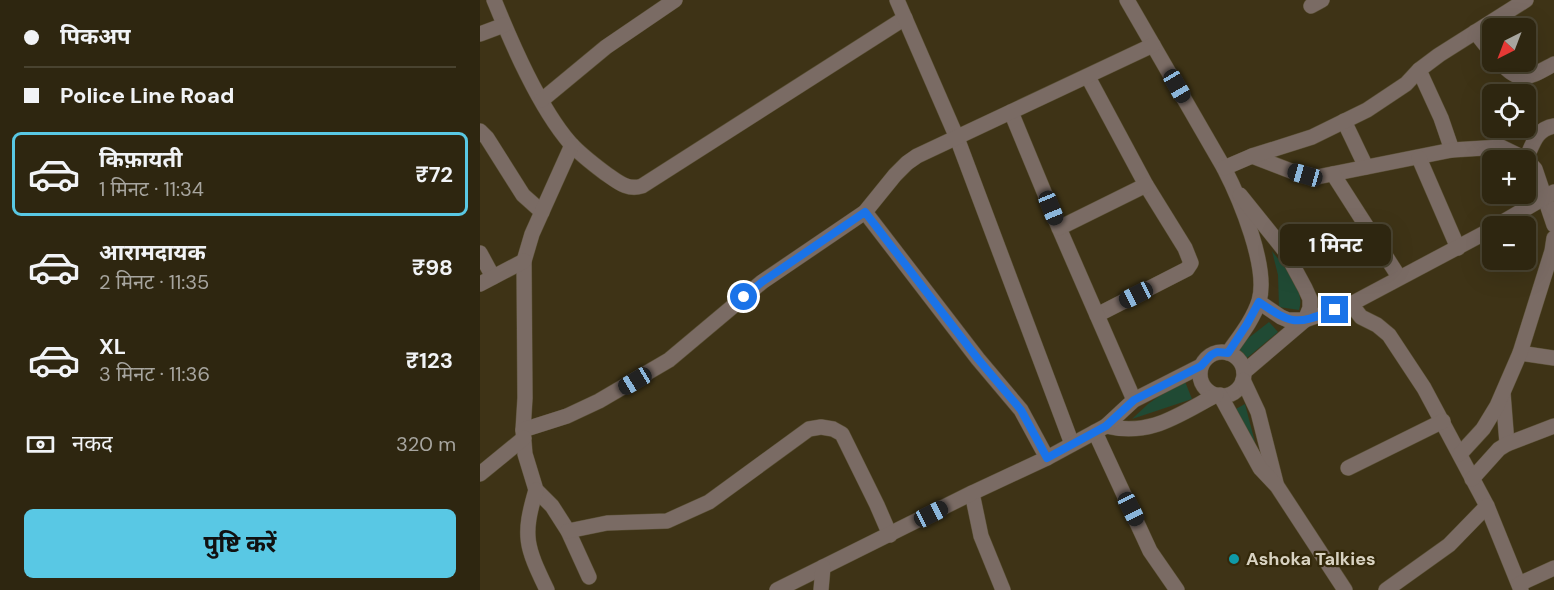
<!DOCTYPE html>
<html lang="hi">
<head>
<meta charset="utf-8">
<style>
	:root { --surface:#2e2610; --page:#362e19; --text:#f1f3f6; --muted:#a7a59f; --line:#494330; --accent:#59c8e4 }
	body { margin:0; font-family:"DM Sans","Noto Sans Devanagari",sans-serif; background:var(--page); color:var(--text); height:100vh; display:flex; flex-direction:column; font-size:22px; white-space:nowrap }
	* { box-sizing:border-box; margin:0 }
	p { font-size:20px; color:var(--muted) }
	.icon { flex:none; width:33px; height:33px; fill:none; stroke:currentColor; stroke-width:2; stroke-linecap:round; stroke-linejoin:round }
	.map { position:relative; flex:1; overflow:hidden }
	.sheet { display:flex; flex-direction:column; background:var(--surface); width:480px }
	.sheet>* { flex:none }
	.hud { display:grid; align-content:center; height:132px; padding:0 24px; background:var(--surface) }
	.needle { width:39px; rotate:222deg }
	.fabs { position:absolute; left:1002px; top:18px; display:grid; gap:12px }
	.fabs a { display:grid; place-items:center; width:54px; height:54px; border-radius:9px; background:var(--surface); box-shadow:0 6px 24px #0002,0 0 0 2px var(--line); font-size:30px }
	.end { position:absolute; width:27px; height:27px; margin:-14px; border:8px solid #1a73e8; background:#fff; box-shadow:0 0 0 3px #fff }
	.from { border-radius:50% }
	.bubble { position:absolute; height:42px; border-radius:9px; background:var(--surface); box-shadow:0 6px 24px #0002,0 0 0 2px var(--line); font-size:20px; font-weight:700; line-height:42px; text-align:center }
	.car { position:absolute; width:18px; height:36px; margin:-18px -9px; border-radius:8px; box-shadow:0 0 4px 2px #0007; background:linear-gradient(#222 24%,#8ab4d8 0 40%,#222 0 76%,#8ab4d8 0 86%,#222 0) }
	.hud b { display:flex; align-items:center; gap:21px; height:57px; font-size:22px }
	.hud b+b { border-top:2px solid var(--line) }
	.hud i { width:15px; height:15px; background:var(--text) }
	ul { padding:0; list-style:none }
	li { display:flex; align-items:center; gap:18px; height:84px; margin:0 12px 9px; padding:0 12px; border:3px solid transparent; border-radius:9px }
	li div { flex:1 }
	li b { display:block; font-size:22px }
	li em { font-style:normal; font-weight:700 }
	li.active { border-color:var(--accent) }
	li>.icon { width:54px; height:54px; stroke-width:1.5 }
	.pay { display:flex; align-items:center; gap:15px; height:66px; padding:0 24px; font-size:22px }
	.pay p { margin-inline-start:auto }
	.button { display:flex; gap:12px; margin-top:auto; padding:12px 24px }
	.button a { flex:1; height:69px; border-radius:9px; background:var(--accent); color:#111; font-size:24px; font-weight:700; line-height:69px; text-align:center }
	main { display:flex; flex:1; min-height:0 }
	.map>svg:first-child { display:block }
	.green { fill:#204a34 }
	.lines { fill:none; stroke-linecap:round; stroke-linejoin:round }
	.minor-casing { stroke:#5a5035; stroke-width:16 }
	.minor { stroke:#7a6b64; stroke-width:15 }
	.route { stroke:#1a73e8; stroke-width:8 }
	.culture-dot { fill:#0f9aa8; stroke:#34290b; stroke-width:2 }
	.labels { text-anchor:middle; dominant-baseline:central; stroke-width:4.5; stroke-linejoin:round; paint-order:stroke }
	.poi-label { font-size:18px; font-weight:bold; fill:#d8d2c1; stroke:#34290b; text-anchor:start }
</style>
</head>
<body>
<main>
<section class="sheet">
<div class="hud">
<b><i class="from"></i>पिकअप</b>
<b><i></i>Police Line Road</b>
</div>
<ul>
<li class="active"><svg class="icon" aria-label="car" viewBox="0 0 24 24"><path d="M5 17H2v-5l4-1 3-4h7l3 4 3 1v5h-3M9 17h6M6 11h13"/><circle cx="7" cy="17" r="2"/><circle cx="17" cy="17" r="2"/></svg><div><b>किफ़ायती</b><p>1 मिनट · 11:34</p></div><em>₹72</em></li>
<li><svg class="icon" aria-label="car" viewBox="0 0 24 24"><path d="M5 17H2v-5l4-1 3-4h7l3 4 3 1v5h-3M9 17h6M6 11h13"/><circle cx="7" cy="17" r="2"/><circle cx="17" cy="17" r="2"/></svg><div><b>आरामदायक</b><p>2 मिनट · 11:35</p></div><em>₹98</em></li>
<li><svg class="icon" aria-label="car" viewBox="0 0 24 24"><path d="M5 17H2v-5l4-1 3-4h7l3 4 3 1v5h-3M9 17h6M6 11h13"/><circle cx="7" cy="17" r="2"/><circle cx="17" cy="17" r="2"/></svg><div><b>XL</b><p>3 मिनट · 11:36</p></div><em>₹123</em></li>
</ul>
<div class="pay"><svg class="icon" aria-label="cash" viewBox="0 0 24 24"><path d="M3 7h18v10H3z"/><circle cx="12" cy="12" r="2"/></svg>नकद<p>320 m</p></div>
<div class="button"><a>पुष्टि करें</a></div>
</section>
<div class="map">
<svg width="1074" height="590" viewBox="0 0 1074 590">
	<rect width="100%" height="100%" fill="#3e3316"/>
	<g class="green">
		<path d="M792 251C804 267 826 289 819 310L799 307 798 275Z"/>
		<path d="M789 322 798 332 767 358 757 347Z"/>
		<path d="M704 379 712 399 652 419 668 404Z"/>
		<path d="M765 404 777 450 752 411Z"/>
	</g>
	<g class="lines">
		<defs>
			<g id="minor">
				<path d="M14 0C32 44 59 107 90 143 100 154 113 164 125 173 137 181 147 191 162 186L425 18"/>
				<path d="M417 0 477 138 592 444"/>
				<path d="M647 0 744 168C760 199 789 268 779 301 773 320 759 337 748 353"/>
				<path d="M831 6 842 0"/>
				<path d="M995 32 1012 53"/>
				<path d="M0 34 24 25"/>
				<path d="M1020 62C1040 86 1050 77 1074 64"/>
				<path d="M939 70 961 118 972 150"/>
				<path d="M608 77 666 185 705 248 711 263 707 269 617 315"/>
				<path d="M62 100 126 47 195 0"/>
				<path d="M531 112 579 228 654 400"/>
				<path d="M864 121 886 167"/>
				<path d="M0 131 7 138 43 195 62 212"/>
				<path d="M92 145 52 234 44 261 45 398 43 430 45 454 56 490 72 506 88 531 109 577"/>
				<path d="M772 156 811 171 837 177 972 150 1021 147 1046 159 1055 169 1074 225"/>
				<path d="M939 158 978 248"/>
				<path d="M1046 159C1053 144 1056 129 1074 126"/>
				<path d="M744 168 772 156 832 137 887 110 926 84 939 70 959 55 1046 0"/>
				<path d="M853 174 919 277"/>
				<path d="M760 195 805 251 825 288 830 299V308L825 320 764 372"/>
				<path d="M385 212 498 359 541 410 567 458"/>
				<path d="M1016 226 1074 192"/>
				<path d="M579 228 666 185"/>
				<path d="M0 253 13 277"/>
				<path d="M0 284 44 261"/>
				<path d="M779 302 801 317 808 320H825L871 304 1012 229"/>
				<path d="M871 304 881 317 897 325 909 335 944 388 1007 506 1041 590"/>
				<circle cx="742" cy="374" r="22"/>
				<path d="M1040 353 1074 358"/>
				<path d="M763 380 778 412 796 483"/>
				<path d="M1023 393 1027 444"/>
				<path d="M740 395 780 468 797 486 865 590"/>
				<path d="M626 426C670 437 698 415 736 395"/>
				<path d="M43 430 87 416 119 401 189 360 282 282 385 212 415 175 427 163 437 156 673 45"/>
				<path d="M615 432 670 551 697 590"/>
				<path d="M980 454 1003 429 1017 406 1040 353 1072 251 1074 238"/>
				<path d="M868 468 963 421"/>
				<path d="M0 474 44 438"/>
				<path d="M992 479 1019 449 1027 444 1074 426"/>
				<path d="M56 490C42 537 46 546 67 590"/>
				<path d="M492 493 501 536 523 590"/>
				<path d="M88 531 127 523 187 521 229 502 329 429 341 427 353 429 362 434 397 505 410 535"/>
				<path d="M1039 584 1074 568"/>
				<path d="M297 590 492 493 567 458 626 426 654 400 721 366"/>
				<path d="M341 590 343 567"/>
				<path d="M906 590 969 545 1007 506"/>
			</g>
		</defs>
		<use href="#minor" class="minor-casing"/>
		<use href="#minor" class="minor"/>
	</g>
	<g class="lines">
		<path class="route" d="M264 297 282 282 385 212 498 359 541 410 567 458 626 426 654 400 721 366 731 355 737 352 748 353 767 324 779 302C814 326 816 324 855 310"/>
	</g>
	<circle class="culture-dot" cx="754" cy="559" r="6"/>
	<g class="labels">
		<g class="poi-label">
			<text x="766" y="559">Ashoka Talkies</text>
		</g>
	</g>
</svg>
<div class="fabs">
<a><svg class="needle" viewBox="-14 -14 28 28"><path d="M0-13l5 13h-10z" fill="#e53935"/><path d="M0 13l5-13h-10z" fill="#a7a59f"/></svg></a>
<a><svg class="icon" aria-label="locate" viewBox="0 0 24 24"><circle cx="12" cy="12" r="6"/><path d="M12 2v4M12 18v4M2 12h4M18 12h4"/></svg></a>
<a>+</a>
<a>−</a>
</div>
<i class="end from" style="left:264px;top:297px"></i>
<i class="end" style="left:855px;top:310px"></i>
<div class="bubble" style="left:800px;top:224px;width:111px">1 मिनट</div>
<i class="car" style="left:697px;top:86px;rotate:150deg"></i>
<i class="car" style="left:825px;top:175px;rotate:286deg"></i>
<i class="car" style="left:571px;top:208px;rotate:158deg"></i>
<i class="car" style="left:656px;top:295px;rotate:243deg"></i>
<i class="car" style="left:155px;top:381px;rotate:239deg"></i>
<i class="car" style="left:651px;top:509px;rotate:154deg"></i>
<i class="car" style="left:451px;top:514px;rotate:63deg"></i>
</div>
</main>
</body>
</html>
